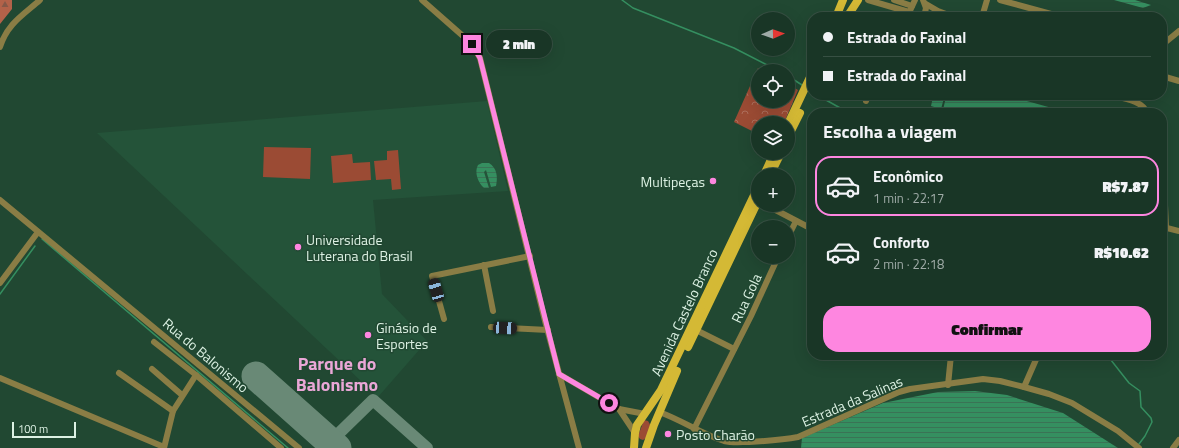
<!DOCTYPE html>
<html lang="pt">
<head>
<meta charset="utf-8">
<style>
	:root { --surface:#193626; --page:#264132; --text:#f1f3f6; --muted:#9faba7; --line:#375043; --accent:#fe86e0 }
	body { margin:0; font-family:"Titillium Web",sans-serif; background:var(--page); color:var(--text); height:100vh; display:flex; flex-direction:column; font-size:15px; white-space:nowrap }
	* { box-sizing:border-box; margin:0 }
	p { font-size:13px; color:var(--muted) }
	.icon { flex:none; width:22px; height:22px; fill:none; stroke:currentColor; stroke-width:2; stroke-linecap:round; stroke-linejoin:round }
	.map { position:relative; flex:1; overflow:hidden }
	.sheet { position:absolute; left:807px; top:108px; width:360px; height:252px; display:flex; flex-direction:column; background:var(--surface); border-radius:16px; box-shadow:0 4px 16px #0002,0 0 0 1px var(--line) }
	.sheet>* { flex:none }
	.hud { position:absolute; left:807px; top:12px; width:360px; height:88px; border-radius:16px; box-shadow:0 4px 16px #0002,0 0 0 1px var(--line); display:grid; align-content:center; height:88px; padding:0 16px; background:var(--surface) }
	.needle { width:26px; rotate:88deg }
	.fabs { position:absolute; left:751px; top:12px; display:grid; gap:8px }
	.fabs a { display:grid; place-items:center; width:44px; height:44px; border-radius:50%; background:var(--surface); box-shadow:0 4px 16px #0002,0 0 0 1px var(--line); font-size:20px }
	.scale { position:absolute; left:12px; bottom:10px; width:64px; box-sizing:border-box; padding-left:4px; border:2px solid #dcf1e3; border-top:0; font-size:11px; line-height:14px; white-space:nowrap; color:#dcf1e3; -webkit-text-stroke:3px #214832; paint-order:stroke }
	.end { position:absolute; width:18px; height:18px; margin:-9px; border:5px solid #fe86e0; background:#111; box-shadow:0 0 0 2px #111 }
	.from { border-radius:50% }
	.bubble { position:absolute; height:28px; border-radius:14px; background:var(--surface); box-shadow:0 4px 16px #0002,0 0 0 1px var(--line); font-size:13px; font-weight:800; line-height:28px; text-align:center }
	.car { position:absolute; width:12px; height:24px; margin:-12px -6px; border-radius:5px; box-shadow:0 0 3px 1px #0007; background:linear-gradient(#222 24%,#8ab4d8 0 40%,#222 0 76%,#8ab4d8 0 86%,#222 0) }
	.hud b { display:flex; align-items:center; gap:14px; height:38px; font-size:15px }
	.hud b+b { border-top:1px solid var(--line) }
	.hud i { width:10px; height:10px; background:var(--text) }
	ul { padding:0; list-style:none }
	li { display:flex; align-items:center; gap:12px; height:60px; margin:0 8px 6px; padding:0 8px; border:2px solid transparent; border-radius:16px }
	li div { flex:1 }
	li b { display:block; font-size:15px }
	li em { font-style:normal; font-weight:800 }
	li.active { border-color:var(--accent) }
	li>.icon { width:36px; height:36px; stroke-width:1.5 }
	h2 { padding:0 16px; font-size:18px; line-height:48px }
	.button { display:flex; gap:8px; margin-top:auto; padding:8px 16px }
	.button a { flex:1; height:46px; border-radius:16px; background:var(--accent); color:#111; font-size:16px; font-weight:800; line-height:46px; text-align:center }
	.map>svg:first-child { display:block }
	.built { fill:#245339 }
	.green { fill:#9b4b34 }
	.forest { fill:url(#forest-firs) }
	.park { fill:url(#park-crowns) }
	.water { fill:url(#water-rules) }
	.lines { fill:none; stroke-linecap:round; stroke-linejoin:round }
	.stream { stroke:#358f60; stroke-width:1.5 }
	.taxiway { stroke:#698976; stroke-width:12 }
	.runway { stroke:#698976; stroke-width:29 }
	.minor { stroke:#8a7d45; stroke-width:6 }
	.major { stroke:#d4b935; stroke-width:8 }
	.route { stroke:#fe86e0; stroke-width:5 }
	.poi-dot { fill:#fe86e0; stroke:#214832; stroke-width:1.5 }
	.labels { text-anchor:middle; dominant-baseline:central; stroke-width:3; stroke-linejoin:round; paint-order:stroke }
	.poi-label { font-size:14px; fill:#dcf1e3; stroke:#214832; text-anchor:start }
	.street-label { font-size:14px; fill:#dcf1e3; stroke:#214832 }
	.district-label { font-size:18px; font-weight:bold; fill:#eaa7d7; stroke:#214832 }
</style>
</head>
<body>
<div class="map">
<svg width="1179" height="448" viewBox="0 0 1179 448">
	<defs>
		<pattern id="forest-firs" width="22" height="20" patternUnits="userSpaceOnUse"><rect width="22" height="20" fill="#b36249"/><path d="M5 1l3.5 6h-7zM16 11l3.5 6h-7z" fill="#865847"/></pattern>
		<pattern id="park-crowns" width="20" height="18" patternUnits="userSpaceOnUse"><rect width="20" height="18" fill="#9b4b34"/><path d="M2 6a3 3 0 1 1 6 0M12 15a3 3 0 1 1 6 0" fill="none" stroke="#ad6e5b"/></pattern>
		<pattern id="water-rules" width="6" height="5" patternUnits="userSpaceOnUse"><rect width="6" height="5" fill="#358f60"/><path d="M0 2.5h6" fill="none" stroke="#3a7355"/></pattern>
	</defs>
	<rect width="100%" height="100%" fill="#214832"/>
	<path class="built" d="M487 101 508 191 373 200 382 294 427 341 378 397 97 133Z"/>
	<g class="green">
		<path d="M264 147 311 148 310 179 263 177Z"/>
		<path d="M398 150 401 189 392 190 391 179 376 180 374 161 387 160V151Z"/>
		<path d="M352 154 353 163 370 162 371 180 333 183 331 156Z"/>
		<path d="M644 420 648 421 651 426 646 438 643 440 640 439 638 436Z"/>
	</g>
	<path class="forest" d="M0 0H12V9L0 24Z"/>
	<path class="park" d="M758 68 763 71H758V101H788V84L798 90 784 123H758V134L734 122Z"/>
	<g class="water">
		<path d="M1114 0H1135L1151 5 1143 8Z"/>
		<path d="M951 95H1005L1070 113H974L963 110C953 113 953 113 943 110L946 97 950 98Z"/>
		<path d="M939 96 944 98 941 109 931 106 933 97 938 98Z"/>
		<path d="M482 163H489C497 168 498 177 496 186L491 187 486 170 484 172 489 188H484C478 183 474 172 478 165Z"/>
		<path d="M975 391 1007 395 1063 413 1118 448H801L802 438 883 403 938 392Z"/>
	</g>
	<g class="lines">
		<g class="stream">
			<path d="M622 0 633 8 734 48 779 71"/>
			<path d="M788 76 802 85"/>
			<path d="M817 95 842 109 846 113"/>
			<path d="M42 239 288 448"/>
			<path d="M0 294 35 246"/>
			<path d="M1107 355 1129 383 1140 391 1141 407 1151 418 1152 422 1145 436 1139 444"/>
		</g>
		<path class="taxiway" d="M330 442 373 400 427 448"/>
		<path class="runway" d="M256 376 337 448"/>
		<g class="minor">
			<path d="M422 0 472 44 480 58 545 321 579 448"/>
			<path d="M868 0 909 12"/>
			<path d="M894 0 912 6"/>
			<path d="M923 0 926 8 924 17"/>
			<path d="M1000 0 1062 17"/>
			<path d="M926 4 938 11 954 17"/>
			<path d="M907 17 915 0"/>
			<path d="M982 17 987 0"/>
			<path d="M1162 45 1179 31"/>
			<path d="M0 47C7 24 23 15 40 0"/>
			<path d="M1162 76 1179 81"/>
			<path d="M1109 95C1121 98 1143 100 1147 113"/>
			<path d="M866 101 868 95"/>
			<path d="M1162 170 1165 205 1166 227"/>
			<path d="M0 200 299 448"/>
			<path d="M766 205 812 229"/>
			<path d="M1163 227 1179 231"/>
			<path d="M788 237 796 221"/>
			<path d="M484 265 493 311"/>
			<path d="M0 283 38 232"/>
			<path d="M444 319 432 276 530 256"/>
			<path d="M491 327 548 330"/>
			<path d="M696 330 734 349"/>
			<path d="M154 342 196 375 281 448"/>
			<path d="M152 369 182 395"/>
			<path d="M119 373 173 411"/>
			<path d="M559 374 619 409 645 414"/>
			<path d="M0 378 164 447"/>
			<path d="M948 385 951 355"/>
			<path d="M1024 387 1038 355"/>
			<path d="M619 409 635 433"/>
			<path d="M659 412C682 420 701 434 724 441 732 443 741 442 749 442 766 441 782 440 798 437L899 392 910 389 983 379 1000 381 1024 387 1049 394 1072 403 1118 431 1139 448"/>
			<path d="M694 429 751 316 778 257"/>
			<path d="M164 448 173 411 196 375"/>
			<path d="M1173 448 1179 440"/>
		</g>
		<g class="major">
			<path d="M836 17 843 0"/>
			<path d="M847 17 858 0"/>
			<path d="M788 124 812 73"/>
			<path d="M788 137 800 113"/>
			<path d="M764 175 774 153"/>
			<path d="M770 175 781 153"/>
			<path d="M688 347 758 201"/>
			<path d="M634 448 635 433 637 425 661 390 758 187"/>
			<path d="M646 448 654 425 677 371"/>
		</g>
	</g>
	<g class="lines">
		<path class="route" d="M472 44 480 58 559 374 609 403"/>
	</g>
	<g class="poi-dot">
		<circle cx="713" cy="181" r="4"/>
		<circle cx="298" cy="247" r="4"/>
		<circle cx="368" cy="335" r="4"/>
		<circle cx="668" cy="434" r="4"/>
	</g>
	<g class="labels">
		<g class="poi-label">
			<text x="705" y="181" text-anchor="end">Multipeças</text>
			<text x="306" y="239">Universidade<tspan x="306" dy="16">Luterana do Brasil</tspan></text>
			<text x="376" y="327">Ginásio de<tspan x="376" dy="16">Esportes</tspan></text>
			<text x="676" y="434">Posto Charão</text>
		</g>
		<g class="street-label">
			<text transform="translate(746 298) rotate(-65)">Rua Gola</text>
			<text transform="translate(684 312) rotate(-65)">Avenida Castelo Branco</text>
			<text transform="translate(206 355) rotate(40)">Rua do Balonismo</text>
			<text transform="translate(852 401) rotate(-23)">Estrada da Salinas</text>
		</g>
		<g class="district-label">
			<text x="337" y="363">Parque do<tspan x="337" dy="21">Balonismo</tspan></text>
		</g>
	</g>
</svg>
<div class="fabs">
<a><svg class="needle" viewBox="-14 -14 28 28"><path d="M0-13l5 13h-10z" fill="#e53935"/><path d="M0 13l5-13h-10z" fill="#9faba7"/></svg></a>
<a><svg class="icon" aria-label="locate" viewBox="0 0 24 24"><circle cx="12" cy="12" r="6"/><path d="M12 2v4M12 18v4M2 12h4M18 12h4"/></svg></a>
<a><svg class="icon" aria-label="layers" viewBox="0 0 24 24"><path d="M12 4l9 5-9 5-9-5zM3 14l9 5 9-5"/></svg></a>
<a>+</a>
<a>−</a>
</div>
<div class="scale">100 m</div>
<i class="end from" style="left:609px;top:403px"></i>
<i class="end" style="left:472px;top:44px"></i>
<div class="bubble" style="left:486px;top:30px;width:66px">2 min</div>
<i class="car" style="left:436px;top:290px;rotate:344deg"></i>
<i class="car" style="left:505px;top:328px;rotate:93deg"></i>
<div class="hud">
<b><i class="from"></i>Estrada do Faxinal</b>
<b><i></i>Estrada do Faxinal</b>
</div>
<section class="sheet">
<h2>Escolha a viagem</h2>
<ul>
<li class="active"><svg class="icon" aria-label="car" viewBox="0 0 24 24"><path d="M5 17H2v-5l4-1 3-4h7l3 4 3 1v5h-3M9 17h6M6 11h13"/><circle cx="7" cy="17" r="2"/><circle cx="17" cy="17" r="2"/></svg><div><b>Econômico</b><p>1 min · 22:17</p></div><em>R$7.87</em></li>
<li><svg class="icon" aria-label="car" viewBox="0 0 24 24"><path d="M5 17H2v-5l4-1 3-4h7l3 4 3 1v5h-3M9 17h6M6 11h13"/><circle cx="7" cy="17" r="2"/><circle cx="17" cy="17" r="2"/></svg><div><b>Conforto</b><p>2 min · 22:18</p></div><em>R$10.62</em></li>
</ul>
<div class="button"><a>Confirmar</a></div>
</section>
</div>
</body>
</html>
